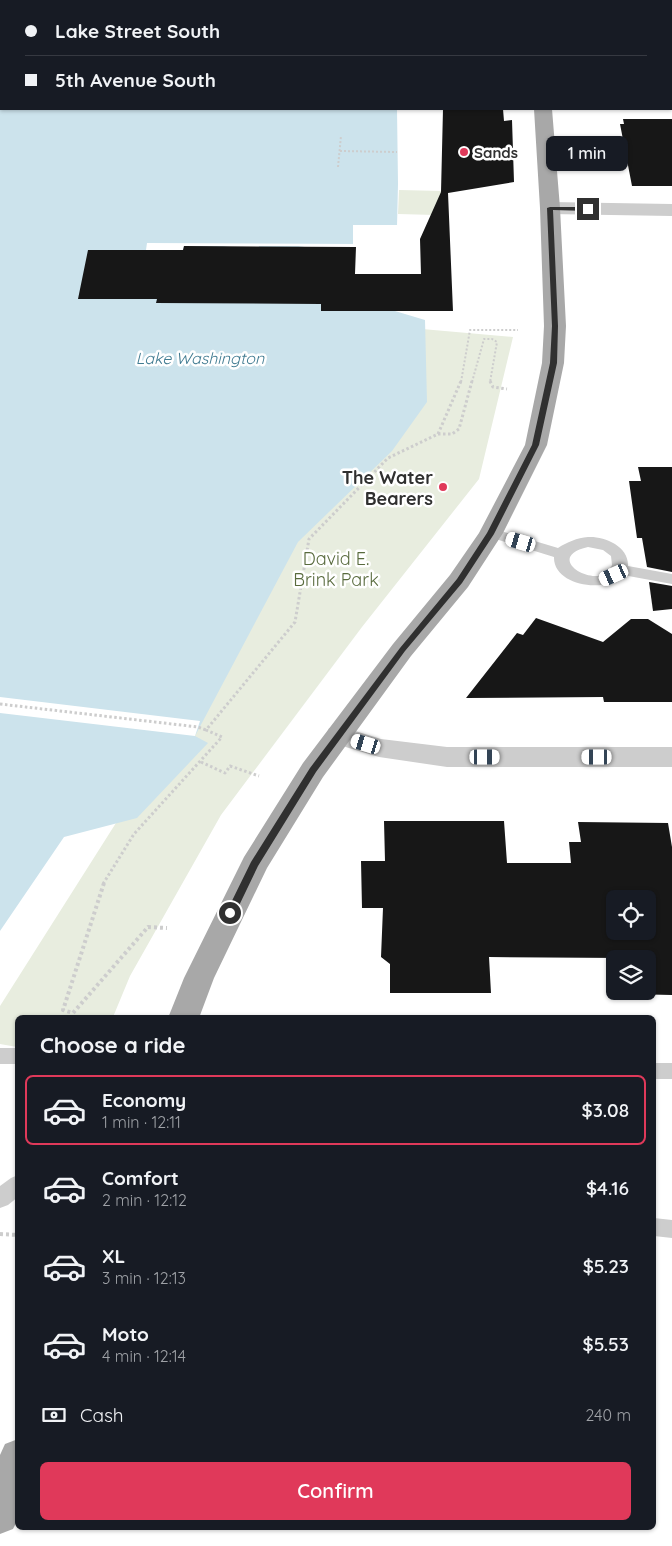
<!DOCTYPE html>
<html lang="en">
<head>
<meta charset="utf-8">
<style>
	:root { --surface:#171b24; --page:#242831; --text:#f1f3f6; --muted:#9ea1a6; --line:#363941; --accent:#e0395a }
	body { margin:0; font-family:Quicksand,sans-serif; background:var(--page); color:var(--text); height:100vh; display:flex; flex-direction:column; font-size:19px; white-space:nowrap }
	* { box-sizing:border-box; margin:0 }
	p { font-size:16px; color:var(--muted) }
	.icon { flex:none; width:28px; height:28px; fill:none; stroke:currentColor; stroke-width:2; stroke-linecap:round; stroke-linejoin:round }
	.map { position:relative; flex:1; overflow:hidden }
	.sheet { position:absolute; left:15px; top:1015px; width:641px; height:515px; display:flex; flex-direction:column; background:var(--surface); border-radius:8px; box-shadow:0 1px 4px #0004 }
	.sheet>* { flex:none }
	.banner { position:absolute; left:0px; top:0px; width:672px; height:110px; box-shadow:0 1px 4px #0004; display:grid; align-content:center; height:110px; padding:0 25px; background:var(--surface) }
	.fabs { position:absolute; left:606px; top:890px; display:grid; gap:10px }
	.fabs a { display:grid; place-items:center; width:50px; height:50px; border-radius:8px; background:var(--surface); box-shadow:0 1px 4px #0004; font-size:25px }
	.end { position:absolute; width:22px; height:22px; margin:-11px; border:6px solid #303030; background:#fff; box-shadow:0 0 0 2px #fff }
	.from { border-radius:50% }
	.bubble { position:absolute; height:35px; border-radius:8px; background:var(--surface); box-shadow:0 1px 4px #0004; font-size:16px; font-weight:600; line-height:35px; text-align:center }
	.car { position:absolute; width:15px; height:30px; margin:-15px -8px; border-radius:6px; box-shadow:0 0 4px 1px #0007; background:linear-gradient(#fff 24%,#345 0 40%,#fff 0 76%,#345 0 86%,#fff 0) }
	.banner b { display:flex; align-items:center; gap:18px; height:48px; font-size:19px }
	.banner b+b { border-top:1px solid var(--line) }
	.banner i { width:12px; height:12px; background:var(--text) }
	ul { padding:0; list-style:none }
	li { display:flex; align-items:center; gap:15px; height:70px; margin:0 10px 8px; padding:0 15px; border:2px solid transparent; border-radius:8px }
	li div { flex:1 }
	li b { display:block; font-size:19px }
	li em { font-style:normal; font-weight:600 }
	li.current { border-color:var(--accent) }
	li>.icon { width:45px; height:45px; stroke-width:1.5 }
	h2 { padding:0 25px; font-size:22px; line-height:60px }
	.pay { display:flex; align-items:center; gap:12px; height:55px; padding:0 25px; font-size:19px }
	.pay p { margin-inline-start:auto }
	.action { display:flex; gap:10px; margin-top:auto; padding:10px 25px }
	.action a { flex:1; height:58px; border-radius:8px; background:var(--accent); color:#fff; font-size:20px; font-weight:600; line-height:58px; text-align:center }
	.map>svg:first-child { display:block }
	.green { fill:#e8eddf }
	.water { fill:#cce3ec }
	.pier { fill:#fff }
	.building { fill:#171717; fill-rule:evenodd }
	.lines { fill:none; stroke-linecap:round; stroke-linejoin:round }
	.path-far2 { stroke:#cdcdcd; stroke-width:2; stroke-dasharray:2 2; stroke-linecap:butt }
	.path-far1 { stroke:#cdcdcd; stroke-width:3; stroke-dasharray:2.5 2.5; stroke-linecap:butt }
	.path { stroke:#cdcdcd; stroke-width:4; stroke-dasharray:3 3; stroke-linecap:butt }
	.service { fill:#cdcdcd; fill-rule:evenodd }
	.minor { fill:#cdcdcd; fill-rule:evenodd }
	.primary { fill:#a8a8a8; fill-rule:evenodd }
	.route { fill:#303030 }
	.poi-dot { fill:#e0395a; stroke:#fff; stroke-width:2 }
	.labels { text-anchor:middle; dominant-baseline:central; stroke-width:5; stroke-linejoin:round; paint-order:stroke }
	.far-poi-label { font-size:15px; font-weight:bold; fill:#303030; stroke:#fff; text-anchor:start }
	.far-water-label { font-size:16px; font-style:italic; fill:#407b91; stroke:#fff }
	.poi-label { font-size:18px; font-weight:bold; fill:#303030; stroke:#fff; text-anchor:end }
	.park-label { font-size:18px; fill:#596b3e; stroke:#fff }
</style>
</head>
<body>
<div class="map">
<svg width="672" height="1546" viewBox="0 0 672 1546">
	<rect width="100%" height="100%" fill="#fff"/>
	<g class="green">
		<path d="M399 190 442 191 435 215 398 214Z"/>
		<path d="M422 329 513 337 479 479 362 627 221 815 130 976 113 1017 18 1018 17 1047 0 1044V1006L249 613Z"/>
	</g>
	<path class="water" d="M0 0H414L1 1V109H397L398 184 395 311 425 320 427 402 392 451 298 542 195 736 208 743 137 818 64 837 0 931Z"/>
	<g class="pier">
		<path d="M353 225H397L398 280H362V274H355V247H334L333 251 298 246H259L258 251 223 246H184L183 250H146L147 243 353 244Z"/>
		<path d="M0 697 200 721 195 736 0 713Z"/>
	</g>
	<g class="building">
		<path d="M443 109H503L504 121 512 120 514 182 448 193 453 311H321V304L156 303 157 299H78L88 250H183L184 246 356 247 355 274H421L420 239 441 192Z"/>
		<path d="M623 119H672V186H632L620 124H624Z"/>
		<path d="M638 467H672V572L647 567 642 538H637L629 481H641Z"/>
		<path d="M649 582 672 586V609L653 611Z"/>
		<path d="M536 618 603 642 631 619H648L672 634V702H604L603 697 466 698 517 633 523 635Z"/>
		<path d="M384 821H504L507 863H571L569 842H581L578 822 668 823 672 847V995L628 994 627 991H648V959L623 958 489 957 491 993H390V964L381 957 383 908H362L361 861H385ZM615 899H648V931H615Z"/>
	</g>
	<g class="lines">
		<g class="path-far2">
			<path d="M363 1 374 0"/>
			<path d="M340 151 397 152"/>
			<path d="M338 167 341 136"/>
			<path d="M461 382 470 330H518"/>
			<path d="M472 382 484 339H492L497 342 490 382"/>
		</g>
		<g class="path-far1">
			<path d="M490 381 493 387 507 389"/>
			<path d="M438 434H452L459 429 472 381"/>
			<path d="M0 704 198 727 206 730"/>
			<path d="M201 762 225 773 230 766 259 776"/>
			<path d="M103 884 134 834 222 737 206 730 295 622 309 539 388 458 438 434 461 381"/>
		</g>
		<g class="path">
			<path d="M104 883 63 1010 73 1013 148 927 167 928"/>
			<path d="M0 1234 18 1235"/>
		</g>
		<g class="service">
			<path d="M491 528 558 548C567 542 577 538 588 537 604 536 629 546 628 566L672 574V584L623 575C606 594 553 586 554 557L486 536 483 533 486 530ZM588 547 603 550 611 556 612 565C602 594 539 558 588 547Z"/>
			<rect x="0" y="1048" width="18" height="16"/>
			<rect x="654" y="1063" width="18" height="16"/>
			<path d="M18 1175V1197L8 1205 0 1208V1186L11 1178Z"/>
			<path d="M654 1218 672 1220V1238L654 1236Z"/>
		</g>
		<g class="minor">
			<path d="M550 202 672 204V216L550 214 543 212 540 208 543 204Z"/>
			<path d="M339 726 381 739 447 747H672V767H447L379 757 329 742 326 735 329 728Z"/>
		</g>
		<g class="primary">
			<path d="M515 0H532V1H516Z"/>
			<path d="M534 109H552L560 208 566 326 564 363 547 445 503 533 468 587 411 656 323 777 267 868 214 978 199 1018H168L184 978 244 857 303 763 393 644 450 575 479 533 525 445 542 363 544 326 540 208Z"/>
			<path d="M18 1439V1519L13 1529 0 1534V1455L5 1444Z"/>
		</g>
	</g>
	<path class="route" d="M550 207H588L591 209 588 211 553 210 558 326 557 363 539 445 494 534 462 583 405 651 316 772 258 866 234 916H227L226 913 251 862 310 768 400 648 457 579 487 533 532 445 550 363 552 326 547 208Z"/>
	<g class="poi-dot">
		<circle cx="464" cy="152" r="5"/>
		<circle cx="443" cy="487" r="5"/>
	</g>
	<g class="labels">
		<g class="far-poi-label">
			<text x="474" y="152">Sands</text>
		</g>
		<g class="far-water-label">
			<text x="200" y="358">Lake Washington</text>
		</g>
		<g class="poi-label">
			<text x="433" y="477">The Water<tspan x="433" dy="21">Bearers</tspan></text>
		</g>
		<g class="park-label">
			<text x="336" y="558">David E.<tspan x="336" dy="21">Brink Park</tspan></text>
		</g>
	</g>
</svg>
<div class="fabs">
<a><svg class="icon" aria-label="locate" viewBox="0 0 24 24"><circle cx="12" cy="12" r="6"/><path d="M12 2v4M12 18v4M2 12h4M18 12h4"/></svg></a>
<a><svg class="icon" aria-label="layers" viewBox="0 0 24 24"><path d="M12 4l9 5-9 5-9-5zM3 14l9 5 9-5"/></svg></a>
</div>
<i class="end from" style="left:230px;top:913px"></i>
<i class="end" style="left:588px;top:209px"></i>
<div class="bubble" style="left:546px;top:136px;width:82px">1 min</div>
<i class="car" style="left:521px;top:542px;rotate:286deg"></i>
<i class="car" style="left:614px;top:575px;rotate:246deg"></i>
<i class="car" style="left:366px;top:744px;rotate:287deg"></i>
<i class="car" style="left:485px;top:757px;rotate:90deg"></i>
<i class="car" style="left:597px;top:757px;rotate:270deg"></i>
<div class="banner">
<b><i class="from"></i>Lake Street South</b>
<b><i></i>5th Avenue South</b>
</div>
<section class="sheet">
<h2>Choose a ride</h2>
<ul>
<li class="current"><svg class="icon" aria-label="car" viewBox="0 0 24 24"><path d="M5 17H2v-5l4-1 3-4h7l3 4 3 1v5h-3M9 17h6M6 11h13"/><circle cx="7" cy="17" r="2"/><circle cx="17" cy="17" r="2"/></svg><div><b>Economy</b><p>1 min · 12:11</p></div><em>$3.08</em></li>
<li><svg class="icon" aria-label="car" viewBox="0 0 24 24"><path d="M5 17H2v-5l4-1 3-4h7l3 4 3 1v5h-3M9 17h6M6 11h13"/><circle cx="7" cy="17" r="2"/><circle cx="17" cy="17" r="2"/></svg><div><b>Comfort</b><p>2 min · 12:12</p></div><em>$4.16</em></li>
<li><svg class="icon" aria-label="car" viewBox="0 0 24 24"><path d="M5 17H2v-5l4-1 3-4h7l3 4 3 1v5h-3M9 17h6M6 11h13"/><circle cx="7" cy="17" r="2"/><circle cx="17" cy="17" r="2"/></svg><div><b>XL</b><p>3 min · 12:13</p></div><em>$5.23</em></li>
<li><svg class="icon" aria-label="car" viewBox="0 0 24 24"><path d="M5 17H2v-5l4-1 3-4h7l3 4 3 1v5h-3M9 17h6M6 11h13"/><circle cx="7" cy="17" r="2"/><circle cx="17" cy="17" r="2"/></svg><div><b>Moto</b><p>4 min · 12:14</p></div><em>$5.53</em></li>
</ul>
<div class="pay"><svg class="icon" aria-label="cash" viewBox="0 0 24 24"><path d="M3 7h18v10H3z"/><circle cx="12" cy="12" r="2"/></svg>Cash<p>240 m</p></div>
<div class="action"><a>Confirm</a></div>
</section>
</div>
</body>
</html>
